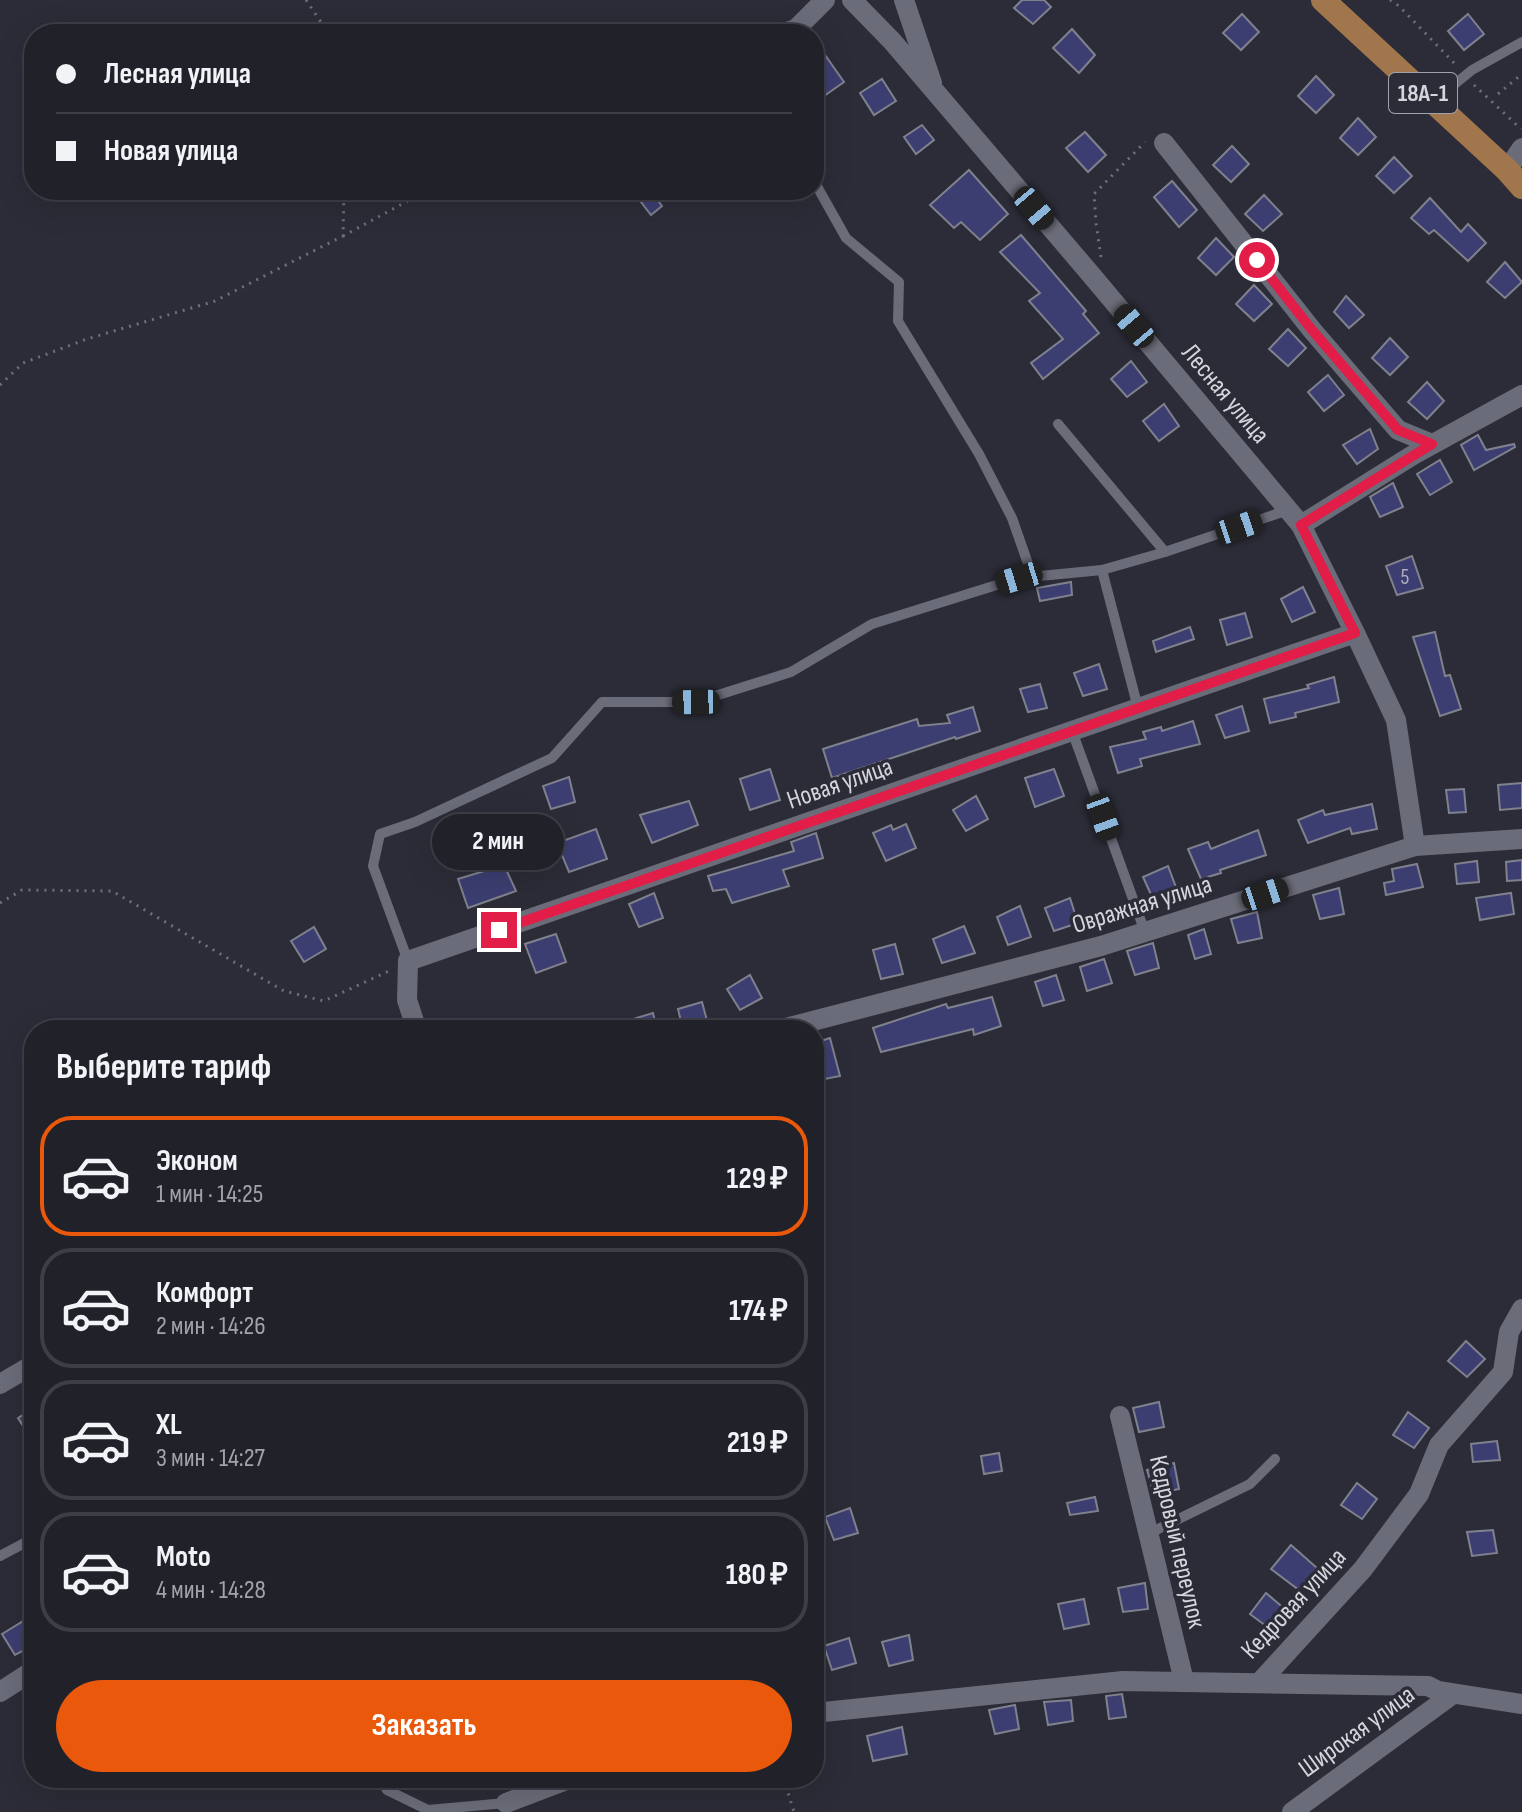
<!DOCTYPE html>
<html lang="ru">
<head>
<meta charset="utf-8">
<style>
	:root { --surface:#202129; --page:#282931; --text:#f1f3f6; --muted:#a2a3a8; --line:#3d3e46; --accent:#ea580c }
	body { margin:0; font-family:"Sofia Sans Condensed",sans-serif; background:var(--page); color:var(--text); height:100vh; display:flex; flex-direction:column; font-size:30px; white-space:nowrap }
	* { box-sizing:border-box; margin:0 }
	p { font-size:26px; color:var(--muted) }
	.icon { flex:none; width:44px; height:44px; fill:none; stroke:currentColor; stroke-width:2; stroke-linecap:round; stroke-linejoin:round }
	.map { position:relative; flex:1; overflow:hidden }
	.details { position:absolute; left:24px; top:1020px; width:800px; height:768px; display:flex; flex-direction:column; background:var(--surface); border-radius:32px; box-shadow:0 8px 32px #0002,0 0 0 2px var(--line) }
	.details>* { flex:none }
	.top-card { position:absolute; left:24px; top:24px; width:800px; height:176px; border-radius:32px; box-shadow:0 8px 32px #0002,0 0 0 2px var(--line); display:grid; align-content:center; height:176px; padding:0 32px; background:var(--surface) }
	.end { position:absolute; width:36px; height:36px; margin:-18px; border:10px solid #e11d48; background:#fff; box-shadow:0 0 0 4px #fff }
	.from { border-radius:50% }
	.bubble { position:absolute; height:56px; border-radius:28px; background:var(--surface); box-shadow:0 8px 32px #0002,0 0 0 2px var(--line); font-size:26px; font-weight:700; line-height:56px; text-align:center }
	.car { position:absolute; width:24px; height:48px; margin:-24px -12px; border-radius:10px; box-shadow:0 0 6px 2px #0007; background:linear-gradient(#222 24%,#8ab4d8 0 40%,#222 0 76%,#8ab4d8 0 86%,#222 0) }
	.top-card b { display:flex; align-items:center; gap:28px; height:76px; font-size:30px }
	.top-card b+b { border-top:2px solid var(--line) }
	.top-card i { width:20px; height:20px; background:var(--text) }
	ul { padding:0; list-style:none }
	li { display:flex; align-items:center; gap:24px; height:120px; margin:0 16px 12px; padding:0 16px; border:4px solid var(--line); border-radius:32px }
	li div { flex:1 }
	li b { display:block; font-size:30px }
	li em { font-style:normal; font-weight:700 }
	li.selected { border-color:var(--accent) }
	li>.icon { width:72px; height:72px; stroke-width:1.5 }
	h2 { padding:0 32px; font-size:36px; line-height:96px }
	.button { display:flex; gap:16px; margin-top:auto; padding:16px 32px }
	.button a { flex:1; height:92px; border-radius:48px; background:var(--accent); color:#fff; font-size:32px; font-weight:700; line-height:92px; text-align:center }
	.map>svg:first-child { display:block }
	.building { fill:#3c3e71; stroke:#7f818d; stroke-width:2 }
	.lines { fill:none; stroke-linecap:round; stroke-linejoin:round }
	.path { stroke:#6f7079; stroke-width:3; stroke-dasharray:2 6; stroke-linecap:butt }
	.lane { stroke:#6b6c79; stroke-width:10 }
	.street { stroke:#6b6c79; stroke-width:20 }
	.primary { stroke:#a2764c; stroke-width:24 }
	.route { stroke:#e11d48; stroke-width:10 }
	.labels { text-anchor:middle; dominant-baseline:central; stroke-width:7; stroke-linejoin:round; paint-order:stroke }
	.number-label { font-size:22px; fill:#afafc1 }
	.shield { fill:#2b2c37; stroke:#a2a2aa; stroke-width:2 }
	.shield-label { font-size:24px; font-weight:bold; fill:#d5d5dc }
	.street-label { font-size:26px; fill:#d5d5dc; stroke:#2b2c37 }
</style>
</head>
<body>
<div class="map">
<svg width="1522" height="1812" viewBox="0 0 1522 1812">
	<rect width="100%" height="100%" fill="#2b2c37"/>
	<g class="building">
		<path d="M1022 0H1044L1051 7 1033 24 1014 8Z"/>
		<path d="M1242 14 1259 32 1241 50 1223 33Z"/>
		<path d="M1468 14 1484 34 1464 50 1448 31Z"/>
		<path d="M1072 29 1095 55 1079 73 1053 48Z"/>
		<path d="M823 52 844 82 814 103V58Z"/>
		<path d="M1316 76 1334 95 1316 113 1298 96Z"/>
		<path d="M882 79 896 101 874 115 860 93Z"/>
		<path d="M1358 118 1376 137 1358 155 1340 138Z"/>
		<path d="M922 125 934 140 916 154 904 137Z"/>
		<path d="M1085 132 1106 155 1088 172 1066 148Z"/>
		<path d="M1232 146 1249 164 1231 182 1213 165Z"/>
		<path d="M1394 157 1412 176 1394 193 1376 176Z"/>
		<path d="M969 170 1008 214 980 240 961 222 954 228 930 205Z"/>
		<path d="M1172 181 1197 210 1179 227 1154 197Z"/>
		<path d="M653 194 662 206 651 215 641 202Z"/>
		<path d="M1264 195 1282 214 1263 231 1245 214Z"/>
		<path d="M1430 198 1461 232 1468 224 1486 243 1468 261 1434 230 1429 234 1411 218Z"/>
		<path d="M1021 235 1086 311 1083 314 1099 333 1043 379 1031 363 1063 339 1029 301 1040 293 1000 252Z"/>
		<path d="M1216 238 1234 257 1216 275 1198 258Z"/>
		<path d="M1505 262 1522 282 1505 298 1487 282Z"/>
		<path d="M1254 285 1272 304 1254 321 1236 304Z"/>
		<path d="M1346 296 1364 315 1349 328 1334 312Z"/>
		<path d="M1288 329 1306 348 1288 366 1269 349Z"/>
		<path d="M1390 338 1408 357 1390 375 1372 358Z"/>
		<path d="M1131 361 1147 382 1127 397 1111 379Z"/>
		<path d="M1328 375 1344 395 1324 411 1308 392Z"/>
		<path d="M1427 382 1444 401 1427 419 1408 402Z"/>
		<path d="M1164 404 1179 426 1159 441 1143 421Z"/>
		<path d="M1370 429 1378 449 1357 464 1343 445Z"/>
		<path d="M1478 435 1486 450 1514 444 1515 447 1474 470 1461 445Z"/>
		<path d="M1440 460 1452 482 1430 495 1417 474Z"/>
		<path d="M1393 483 1403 507 1380 517 1370 497Z"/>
		<path d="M1412 556 1423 588 1397 595 1386 566Z"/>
		<path d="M1071 582 1072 595 1040 601 1037 588Z"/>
		<path d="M1303 587 1315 612 1292 622 1281 599Z"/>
		<path d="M1245 613 1252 637 1227 645 1220 620Z"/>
		<path d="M1190 627 1194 639 1156 652 1153 641Z"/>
		<path d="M1435 632 1445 676 1450 675 1461 709 1440 716 1413 637Z"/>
		<path d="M1099 664 1107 689 1083 696 1074 673Z"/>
		<path d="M1334 677 1339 702 1295 713 1296 717 1270 723 1264 699 1309 688 1307 685Z"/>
		<path d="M1040 684 1047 708 1028 712 1020 689Z"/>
		<path d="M1242 706 1249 731 1225 738 1216 715Z"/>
		<path d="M973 707 980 731 956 739 955 737 832 778 823 749 917 719 919 726 950 723 947 715Z"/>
		<path d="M1193 721 1200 744 1140 759 1142 766 1118 773 1110 747 1146 739 1143 732 1161 727 1162 731Z"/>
		<path d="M770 769 780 800 750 810 740 779Z"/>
		<path d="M1054 769 1064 796 1035 807 1025 778Z"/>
		<path d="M569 777 575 802 551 809 543 786Z"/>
		<path d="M1522 783V808L1500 810 1498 785Z"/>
		<path d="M1464 789 1466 812 1449 813 1446 790Z"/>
		<path d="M976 796 988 819 966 831 953 810Z"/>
		<path d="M689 801 698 825 652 843 640 815Z"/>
		<path d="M1372 804 1377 829 1352 834 1350 828 1308 843 1298 820 1323 810 1325 815Z"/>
		<path d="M906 824 916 848 886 861 873 833 891 825 893 830Z"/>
		<path d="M596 829 607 859 569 872 557 843Z"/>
		<path d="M1258 830 1266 855 1220 870 1221 873 1201 879 1188 849 1208 842 1211 849Z"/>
		<path d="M816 833 823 858 783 870 789 886 732 903 726 889 713 891 708 876 794 851 791 842Z"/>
		<path d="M1522 860V880L1507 881 1506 862Z"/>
		<path d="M1477 861 1479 882 1457 884 1455 864Z"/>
		<path d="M1417 864 1423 887 1386 895 1384 883 1394 881 1392 869Z"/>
		<path d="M504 865 516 891 468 908 458 879Z"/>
		<path d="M1168 866 1177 890 1153 899 1143 877Z"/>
		<path d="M1339 888 1344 914 1320 919 1313 895Z"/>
		<path d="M654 893 663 918 639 927 629 904Z"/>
		<path d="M1511 893 1514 914 1480 920 1476 898Z"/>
		<path d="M1070 898 1078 923 1054 931 1045 908Z"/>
		<path d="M1020 906 1031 937 1008 945 997 917Z"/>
		<path d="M1257 912 1262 938 1238 943 1231 919Z"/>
		<path d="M964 926 975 953 942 963 933 939Z"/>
		<path d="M314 927 326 949 304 962 291 941Z"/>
		<path d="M1204 929 1211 954 1195 959 1188 935Z"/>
		<path d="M556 934 566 962 536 973 525 944Z"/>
		<path d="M1153 943 1159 968 1135 975 1127 951Z"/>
		<path d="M895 944 903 974 881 979 873 950Z"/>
		<path d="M1104 959 1112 983 1087 991 1080 967Z"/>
		<path d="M750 975 762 998 740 1010 727 989Z"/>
		<path d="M1056 975 1064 1000 1043 1006 1035 982Z"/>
		<path d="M992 997 1001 1026 974 1035 973 1029 881 1052 873 1028 946 1004 948 1008Z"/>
		<path d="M702 1002 709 1028 683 1030 678 1009Z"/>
		<path d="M653 1013 657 1030H608L607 1027Z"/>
		<path d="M830 1038 840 1076 814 1081V1043Z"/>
		<path d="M1466 1341 1485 1359 1467 1377 1448 1361Z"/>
		<path d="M1159 1402 1164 1427 1139 1432 1133 1408Z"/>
		<path d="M34 1408V1443L18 1418Z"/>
		<path d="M1408 1412 1429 1428 1414 1448 1393 1435Z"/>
		<path d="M1497 1441 1500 1460 1473 1462 1471 1444Z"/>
		<path d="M999 1453 1002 1471 984 1474 981 1456Z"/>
		<path d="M1174 1463 1179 1489 1154 1494 1147 1470Z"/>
		<path d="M1357 1483 1377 1499 1362 1519 1341 1505Z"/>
		<path d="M1095 1497 1098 1511 1070 1515 1067 1503Z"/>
		<path d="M850 1508 858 1533 834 1540 825 1517Z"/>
		<path d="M1493 1530 1497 1553 1472 1556 1467 1532Z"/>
		<path d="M1291 1545 1317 1568 1299 1590 1271 1569Z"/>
		<path d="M1145 1583 1148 1609 1123 1612 1118 1588Z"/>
		<path d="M1266 1593 1286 1610 1270 1629 1250 1614Z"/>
		<path d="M1084 1599 1089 1624 1064 1629 1058 1604Z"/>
		<path d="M25 1620 34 1637V1645L15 1655 2 1634Z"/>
		<path d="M909 1635 913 1660 889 1666 882 1642Z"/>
		<path d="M849 1638 856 1663 832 1670 824 1646Z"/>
		<path d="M1122 1694 1126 1717 1109 1719 1106 1696Z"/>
		<path d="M1071 1700 1073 1721 1048 1725 1044 1702Z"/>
		<path d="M1015 1705 1019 1729 995 1734 989 1710Z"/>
		<path d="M902 1727 907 1754 873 1761 867 1736Z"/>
	</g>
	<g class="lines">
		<g class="path">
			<path d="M306 0 329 34"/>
			<path d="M1390 0 1399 6 1458 67"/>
			<path d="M1474 85 1521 129"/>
			<path d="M1498 94 1522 74"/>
			<path d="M343 236 428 190"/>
			<path d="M1101 257 1096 223 1094 194 1145 142"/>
			<path d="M0 385 23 363 87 339 215 301 343 236 344 190"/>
			<path d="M0 903 22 890 112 891 284 991 324 1001 391 970"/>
			<path d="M785 1778V1783L794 1812"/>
		</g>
		<g class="lane">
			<path d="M1434 101 1472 70 1522 42"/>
			<path d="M814 181 846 238 899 282 898 321 979 454 1012 518 1033 578"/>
			<path d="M1058 424 1165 552"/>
			<path d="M1102 570 1138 708"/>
			<path d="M1072 731 1145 932"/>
			<path d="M408 961 373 866 380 834 415 822 552 758 602 702H696L791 672 872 624 1019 578 1102 570 1165 552 1288 510"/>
			<path d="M1148 1534 1250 1484 1275 1459"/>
			<path d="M0 1556 34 1538"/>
			<path d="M379 1778 387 1790 428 1810 506 1803"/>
		</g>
		<g class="street">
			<path d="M852 0 892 41 1093 277 1301 525 1355 633 1396 720 1415 846"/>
			<path d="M904 0 932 83"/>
			<path d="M781 34 796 29 825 0"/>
			<path d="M1164 143 1312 330 1398 430 1432 444"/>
			<path d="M1507 170 1522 148"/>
			<path d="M1301 525 1413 455 1522 395"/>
			<path d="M417 1030 407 1000 408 961 1355 633"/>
			<path d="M778 1030 1101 946 1415 846 1522 839"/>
			<path d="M0 1384 34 1364"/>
			<path d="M1120 1416 1184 1681"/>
			<path d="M1260 1682 1363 1569 1419 1494 1439 1445 1503 1372 1509 1332 1522 1309"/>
			<path d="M0 1692 34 1670"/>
			<path d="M814 1713 1123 1681 1428 1686 1438 1691 1522 1704"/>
			<path d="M506 1803 572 1778"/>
			<path d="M1292 1812 1453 1694"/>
		</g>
		<path class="primary" d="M1323 0 1507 170 1522 187"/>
	</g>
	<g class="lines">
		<path class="route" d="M499 930 1355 633 1301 525 1432 444 1398 430 1312 330 1257 260"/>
	</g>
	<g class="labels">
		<g class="number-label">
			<text x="1405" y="577">5</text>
		</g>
		<rect class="shield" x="1389" y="73" width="68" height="40" rx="6"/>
		<g class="shield-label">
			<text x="1423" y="93">18А-1</text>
		</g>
		<g class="street-label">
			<text transform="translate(1225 394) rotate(50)">Лесная улица</text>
			<text transform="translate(840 784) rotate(-19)">Новая улица</text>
			<text transform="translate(1142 905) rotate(-17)">Овражная улица</text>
			<text transform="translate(1177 1542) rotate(77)">Кедровый переулок</text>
			<text transform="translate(1294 1604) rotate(-47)">Кедровая улица</text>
			<text transform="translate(1357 1732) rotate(-36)">Широкая улица</text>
		</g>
	</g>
</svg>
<i class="end from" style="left:1257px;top:260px"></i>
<i class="end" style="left:499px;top:930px"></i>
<div class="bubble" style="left:432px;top:814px;width:132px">2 мин</div>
<i class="car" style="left:1034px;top:208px;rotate:140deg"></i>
<i class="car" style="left:1134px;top:326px;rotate:320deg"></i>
<i class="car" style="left:1239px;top:527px;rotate:71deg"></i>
<i class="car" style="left:1019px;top:578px;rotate:253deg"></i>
<i class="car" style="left:696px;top:702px;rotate:269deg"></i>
<i class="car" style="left:1103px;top:817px;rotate:160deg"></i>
<i class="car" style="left:1265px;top:894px;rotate:72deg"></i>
<div class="top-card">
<b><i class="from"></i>Лесная улица</b>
<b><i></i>Новая улица</b>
</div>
<section class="details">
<h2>Выберите тариф</h2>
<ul>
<li class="selected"><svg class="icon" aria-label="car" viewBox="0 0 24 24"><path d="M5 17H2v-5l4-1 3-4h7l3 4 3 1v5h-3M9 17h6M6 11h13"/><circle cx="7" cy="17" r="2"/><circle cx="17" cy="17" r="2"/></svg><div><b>Эконом</b><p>1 мин · 14:25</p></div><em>129 ₽</em></li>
<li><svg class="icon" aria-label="car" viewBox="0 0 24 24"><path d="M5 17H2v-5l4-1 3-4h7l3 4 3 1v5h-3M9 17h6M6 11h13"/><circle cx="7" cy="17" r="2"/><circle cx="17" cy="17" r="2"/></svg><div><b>Комфорт</b><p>2 мин · 14:26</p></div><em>174 ₽</em></li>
<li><svg class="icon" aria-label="car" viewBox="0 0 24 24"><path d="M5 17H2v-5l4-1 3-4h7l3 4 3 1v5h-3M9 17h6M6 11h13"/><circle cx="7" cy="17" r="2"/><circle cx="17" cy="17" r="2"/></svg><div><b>XL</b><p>3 мин · 14:27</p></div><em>219 ₽</em></li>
<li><svg class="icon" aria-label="car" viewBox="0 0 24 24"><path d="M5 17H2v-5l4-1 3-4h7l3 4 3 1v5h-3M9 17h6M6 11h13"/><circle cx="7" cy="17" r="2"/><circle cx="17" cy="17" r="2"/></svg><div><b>Moto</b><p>4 мин · 14:28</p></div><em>180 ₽</em></li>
</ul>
<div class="button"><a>Заказать</a></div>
</section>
</div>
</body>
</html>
